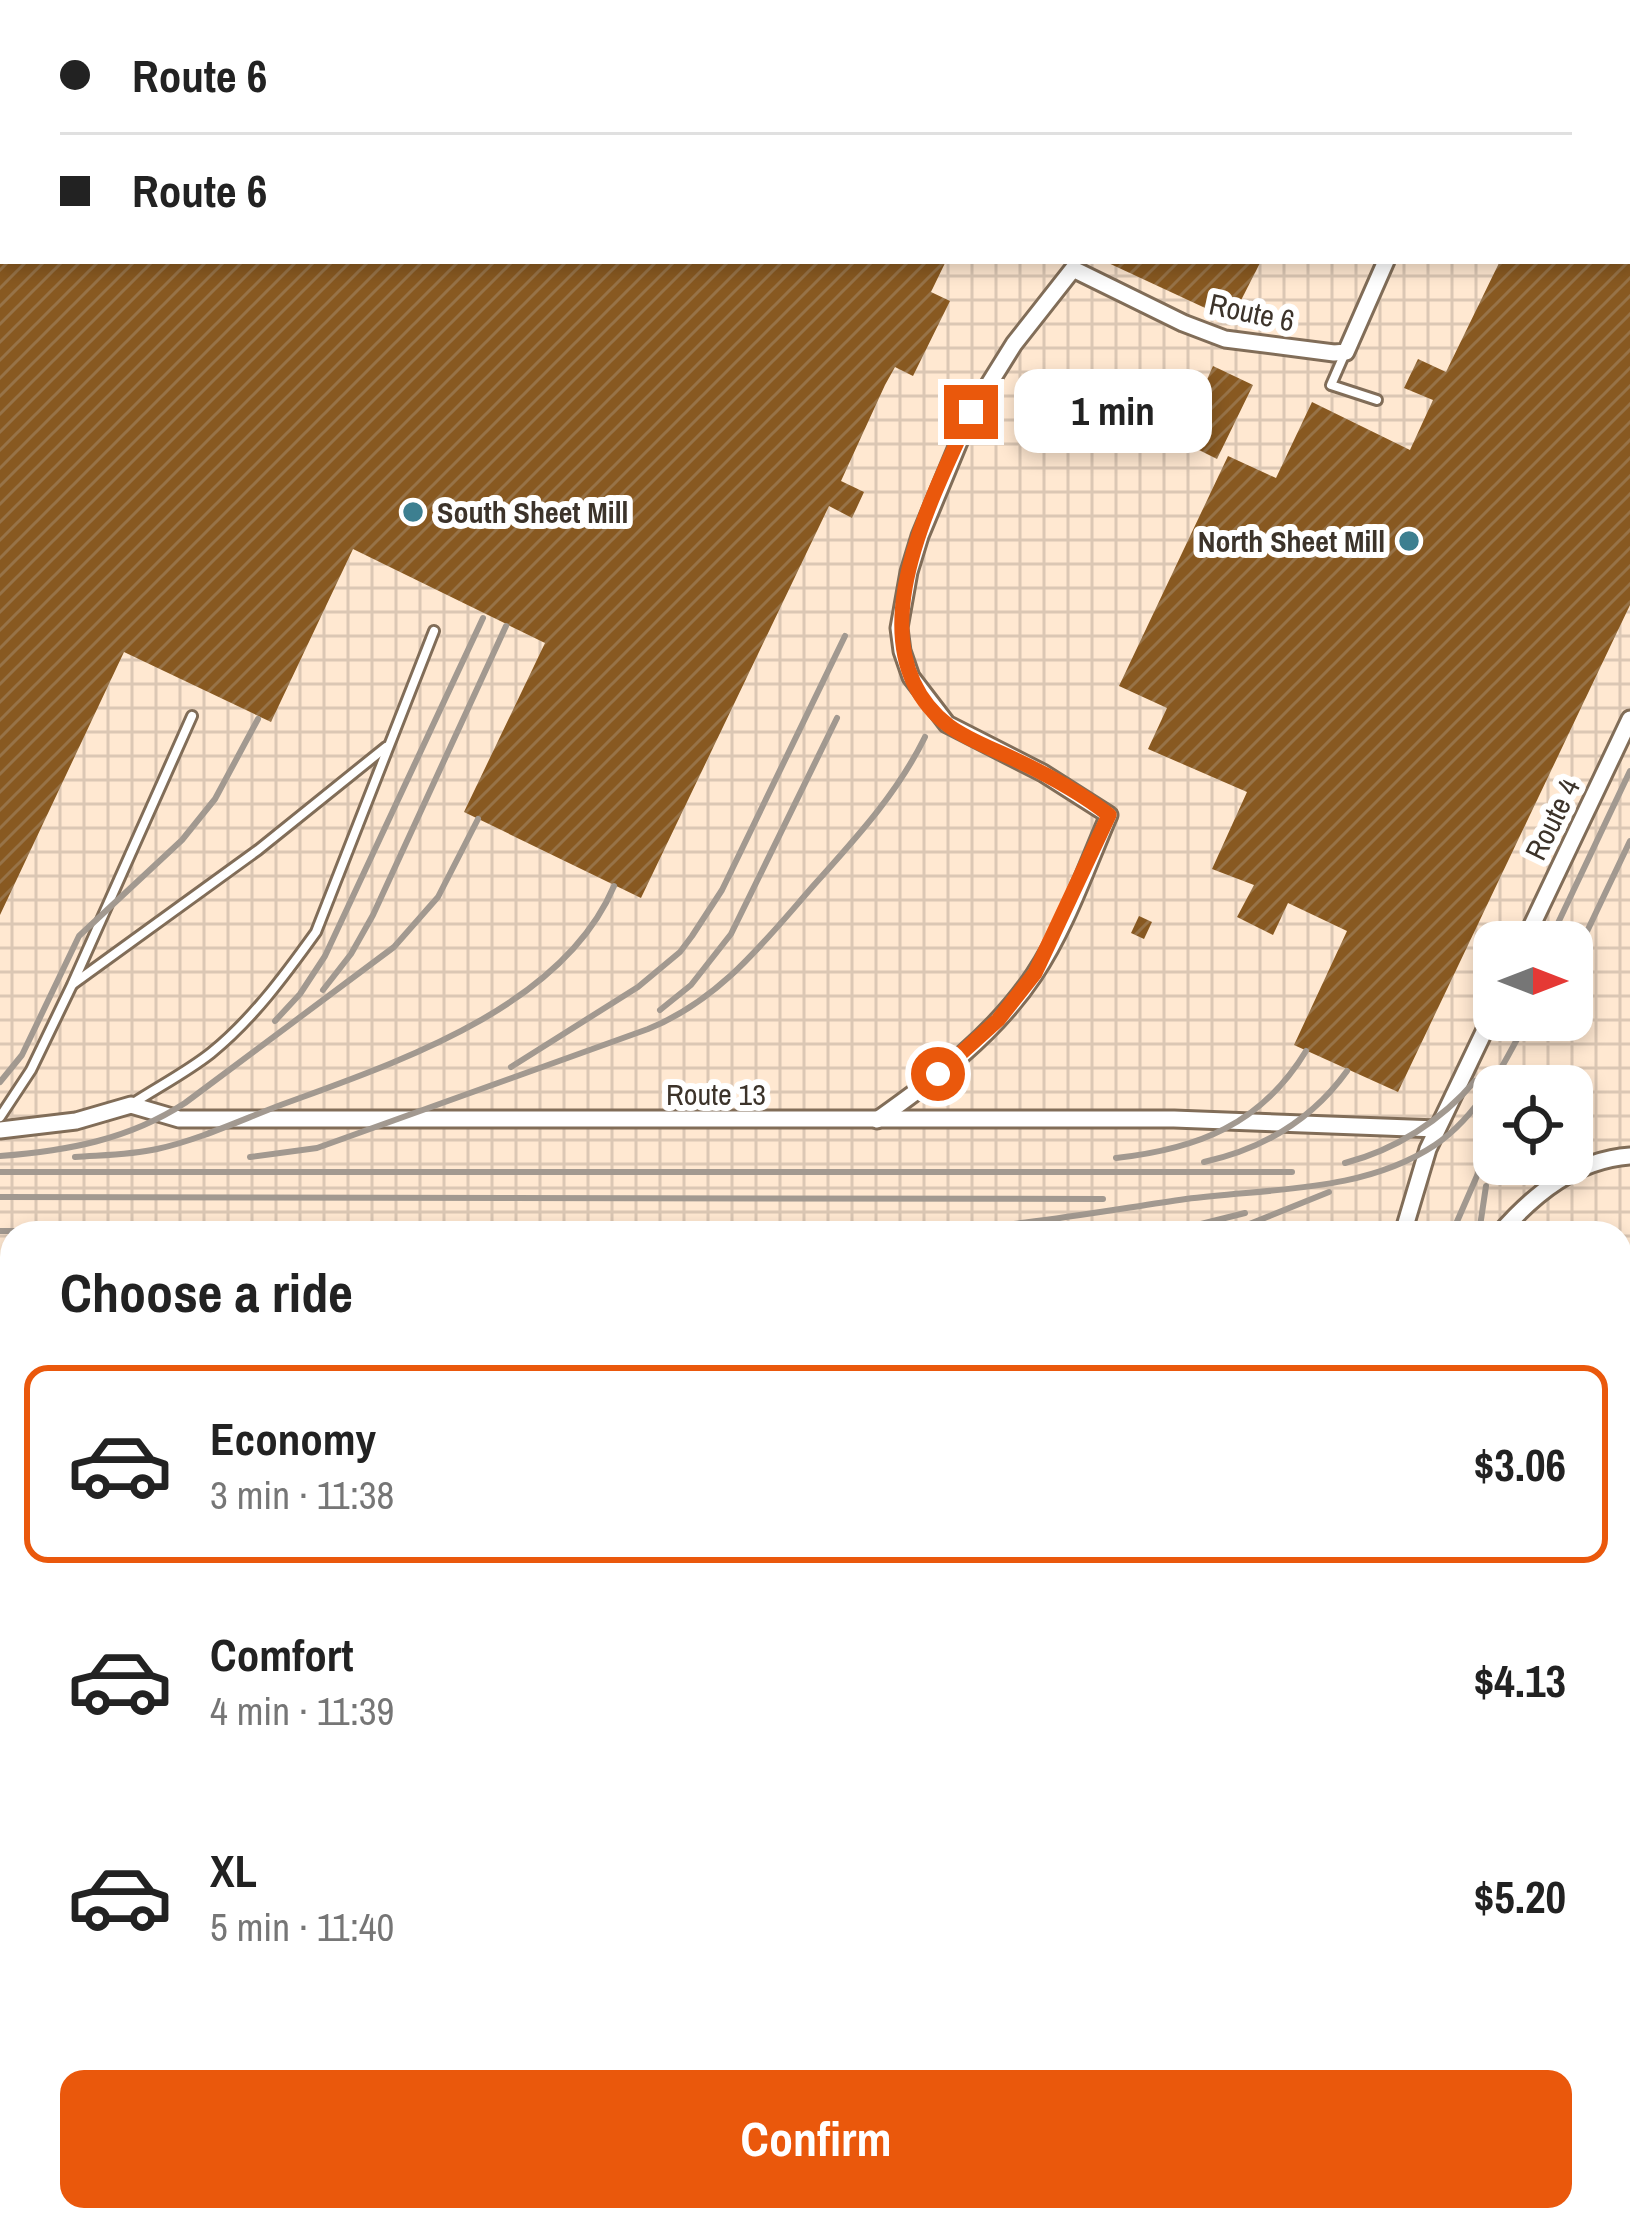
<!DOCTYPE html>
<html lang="en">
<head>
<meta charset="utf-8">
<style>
	:root { --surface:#fff; --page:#f6f6f6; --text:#222; --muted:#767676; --line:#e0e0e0; --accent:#ea580c }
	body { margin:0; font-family:"Archivo Narrow",sans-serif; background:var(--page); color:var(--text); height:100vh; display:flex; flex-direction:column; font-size:45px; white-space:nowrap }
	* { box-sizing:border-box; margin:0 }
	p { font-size:39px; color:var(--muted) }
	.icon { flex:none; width:66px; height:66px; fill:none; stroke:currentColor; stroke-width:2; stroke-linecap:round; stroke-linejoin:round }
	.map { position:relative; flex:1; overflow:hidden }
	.panel { position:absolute; left:0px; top:1221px; width:1632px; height:1011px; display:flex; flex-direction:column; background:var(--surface); border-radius:36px 36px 0 0; box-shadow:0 6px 18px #0003 }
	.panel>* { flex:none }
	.hud { position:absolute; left:0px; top:0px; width:1632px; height:264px; box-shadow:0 6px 18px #0003; display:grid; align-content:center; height:264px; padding:0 60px; background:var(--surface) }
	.needle { width:78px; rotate:90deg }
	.fabs { position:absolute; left:1473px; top:921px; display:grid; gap:24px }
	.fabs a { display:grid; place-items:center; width:120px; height:120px; border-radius:24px; background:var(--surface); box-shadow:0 6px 18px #0003; font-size:60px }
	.end { position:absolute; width:54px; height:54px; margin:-27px; border:15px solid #ea580c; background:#fff; box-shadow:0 0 0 6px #fff }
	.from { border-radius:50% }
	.bubble { position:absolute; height:84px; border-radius:24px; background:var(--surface); box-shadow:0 6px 18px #0003; font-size:39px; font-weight:700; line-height:84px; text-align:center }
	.hud b { display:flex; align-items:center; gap:42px; height:114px; font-size:45px }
	.hud b+b { border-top:3px solid var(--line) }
	.hud i { width:30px; height:30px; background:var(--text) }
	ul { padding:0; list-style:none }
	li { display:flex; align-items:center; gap:36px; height:198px; margin:0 24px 18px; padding:0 36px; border:6px solid transparent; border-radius:24px }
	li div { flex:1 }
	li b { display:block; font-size:45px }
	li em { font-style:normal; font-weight:700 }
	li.selected { border-color:var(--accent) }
	li>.icon { width:108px; height:108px; stroke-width:1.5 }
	h2 { padding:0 60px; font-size:54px; line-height:144px }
	.cta { display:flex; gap:24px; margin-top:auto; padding:24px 60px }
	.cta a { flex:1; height:138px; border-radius:24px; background:var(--accent); color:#fff; font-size:48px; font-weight:700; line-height:138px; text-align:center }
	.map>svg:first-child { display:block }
	.industrial { fill:url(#industrial-grid); fill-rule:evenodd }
	.building { fill:url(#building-hatch) }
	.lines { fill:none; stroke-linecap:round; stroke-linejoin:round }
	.lane-casing { stroke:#816d58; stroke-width:14 }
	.street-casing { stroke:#816d58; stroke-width:21 }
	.lane { stroke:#fff; stroke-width:8 }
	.street { stroke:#fff; stroke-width:15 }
	.rail { stroke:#a29990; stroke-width:6 }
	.route { stroke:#ea580c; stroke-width:15 }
	.poi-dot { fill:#3d7f90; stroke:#fff; stroke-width:4.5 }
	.labels { text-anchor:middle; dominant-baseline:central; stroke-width:12; stroke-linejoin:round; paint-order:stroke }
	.street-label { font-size:30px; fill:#3c332a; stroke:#fff }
	.poi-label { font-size:30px; font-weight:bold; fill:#3c332a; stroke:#fff; text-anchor:start }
</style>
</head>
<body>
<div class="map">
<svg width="1630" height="2231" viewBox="0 0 1630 2231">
	<defs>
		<pattern id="industrial-grid" width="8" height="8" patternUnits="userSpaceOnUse" patternTransform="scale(3)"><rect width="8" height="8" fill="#ffe8d1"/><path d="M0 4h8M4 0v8" fill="none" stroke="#dbc7b4"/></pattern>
		<pattern id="building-hatch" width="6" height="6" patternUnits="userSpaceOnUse" patternTransform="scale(3)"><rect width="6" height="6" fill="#885921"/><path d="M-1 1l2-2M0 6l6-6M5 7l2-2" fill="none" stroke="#977348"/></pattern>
	</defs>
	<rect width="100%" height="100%" fill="#fff5ec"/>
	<path class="industrial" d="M0 0H1630V2231H0ZM3 3H1629V261H3ZM1494 942H1572V1020H1494ZM1494 1086H1572V1164H1494ZM12 1233H1620V2220H12Z"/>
	<g class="building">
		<path d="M0 261H946L931 292 950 301 913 376 895 367 885 385 841 481 864 492 852 518 829 506 641 898 464 812 545 643 353 549 271 722 124 652 0 915Z"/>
		<path d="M1104 261H1261L1231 320Z"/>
		<path d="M1500 261H1630V605L1398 1092 1294 1045 1347 931 1288 903 1273 935 1237 917 1254 885 1212 869 1247 792 1148 749 1167 708 1119 686 1228 456 1276 478 1312 402 1410 450 1433 400 1404 388 1418 359 1446 372Z"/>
		<path d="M1213 366 1253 385 1217 459 1179 440 1185 427 1180 425 1191 402 1187 400 1192 388H1198L1202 380 1206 382Z"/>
		<path d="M1139 916 1152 922 1144 939 1131 933Z"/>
	</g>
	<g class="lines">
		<defs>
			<g id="lane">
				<path d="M1156 3 1157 0"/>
				<path d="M1412 3 1414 0"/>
				<path d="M1345 353 1331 385 1377 400"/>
				<path d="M73 984 258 850 386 747"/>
				<path d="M132 1104C158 1087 187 1072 211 1053 253 1019 285 975 316 932L434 631"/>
				<path d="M0 1117 31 1070 72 985 192 716"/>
				<path d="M781 2231V2220"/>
			</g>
			<g id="street">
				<path d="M1558 3 1560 0"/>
				<path d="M1524 942 1630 719"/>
				<path d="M877 1120C935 1079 994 1035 1034 975 1066 927 1086 868 1109 815L1043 773 947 724 911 677 902 651 899 628 909 572 920 536 971 413 1014 344 1073 269 1183 323 1225 339 1334 353 1346 352 1386 261"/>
				<path d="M0 1130 76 1121 131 1105 179 1119H1174L1437 1129"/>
				<path d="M1403 1233 1428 1149 1494 1011"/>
				<path d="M1500 1233C1535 1193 1576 1160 1630 1156"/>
				<path d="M0 1314H12"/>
				<path d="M1123 2231 1132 2220"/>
				<path d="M1146 2231 1147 2220"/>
			</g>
		</defs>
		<use href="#lane" class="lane-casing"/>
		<use href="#street" class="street-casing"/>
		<use href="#lane" class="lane"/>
		<use href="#street" class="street"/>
		<g class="rail">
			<path d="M1549 942 1630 771"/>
			<path d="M1572 963 1630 841"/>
			<path d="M323 990 351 954 373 915 506 626"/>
			<path d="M660 1010 691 985 731 934 837 718"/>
			<path d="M275 1021 300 994 325 956 483 618"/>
			<path d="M511 1067 638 987 680 952 692 936 722 890 845 636"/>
			<path d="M0 1082 22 1055 79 936 182 840 215 799 258 719"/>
			<path d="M0 1156C66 1151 128 1140 185 1103L394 947 438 897 478 819"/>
			<path d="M75 1157C102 1155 131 1155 157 1149 198 1140 239 1121 278 1106 395 1063 562 1009 614 886"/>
			<path d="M250 1157 317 1148 648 1029C720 1000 764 942 814 885 856 838 897 794 925 737"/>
			<path d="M1116 1158C1197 1149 1261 1125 1306 1051"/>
			<path d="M1204 1162C1263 1149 1311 1121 1347 1071"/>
			<path d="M1345 1163C1395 1150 1441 1121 1475 1081"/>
			<path d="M0 1172H1292"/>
			<path d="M0 1197 1103 1199"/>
			<path d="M0 1231 921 1232C1010 1228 1097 1212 1186 1199 1269 1188 1363 1193 1435 1145 1478 1116 1504 1065 1527 1020"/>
			<path d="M1165 1233 1245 1213"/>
			<path d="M1227 1233 1329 1192"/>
			<path d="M1452 1233 1494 1137"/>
			<path d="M1479 1233 1486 1186"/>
			<path d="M0 1268 12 1269"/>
			<path d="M0 1378H12"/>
			<path d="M0 1404H12"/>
			<path d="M0 1429H12"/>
			<path d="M1620 1608 1630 1627"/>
			<path d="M1620 1671 1630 1713"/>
			<path d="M1620 2185 1630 2130"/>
			<path d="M1415 2220V2231"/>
			<path d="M8 2231 12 1970"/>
			<path d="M489 2231V2220"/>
			<path d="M1186 2231V2220"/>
			<path d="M1219 2231V2220"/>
			<path d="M1237 2231V2220"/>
			<path d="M1264 2231V2220"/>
			<path d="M1291 2231V2220"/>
			<path d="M1317 2231V2220"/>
			<path d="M1513 2231V2220"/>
			<path d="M1580 2231 1583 2220"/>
			<path d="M1608 2231 1611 2220"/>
			<path d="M1629 2231 1630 2223"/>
		</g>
	</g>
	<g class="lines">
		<path class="route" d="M938 1074 998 1020 1035 973 1109 815C1080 792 1048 775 1014 759 993 749 968 740 949 726 850 650 931 500 971 412"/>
	</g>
	<g class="poi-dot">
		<circle cx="413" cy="512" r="12"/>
		<circle cx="1409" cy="541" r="12"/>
	</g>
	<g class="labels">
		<g class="street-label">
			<text transform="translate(1252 312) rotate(12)">Route 6</text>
			<text transform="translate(1552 819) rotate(-64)">Route 4</text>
			<text x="716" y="1094">Route 13</text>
		</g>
		<g class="poi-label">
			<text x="437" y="512">South Sheet Mill</text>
			<text x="1385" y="541" text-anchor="end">North Sheet Mill</text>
		</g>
	</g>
</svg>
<div class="fabs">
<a><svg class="needle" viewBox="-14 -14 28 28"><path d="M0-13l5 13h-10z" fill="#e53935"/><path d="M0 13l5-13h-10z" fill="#767676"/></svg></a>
<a><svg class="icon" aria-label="locate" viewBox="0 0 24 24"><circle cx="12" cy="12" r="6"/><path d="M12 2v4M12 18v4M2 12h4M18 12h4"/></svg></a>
</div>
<i class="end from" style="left:938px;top:1074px"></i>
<i class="end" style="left:971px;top:412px"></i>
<div class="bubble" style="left:1014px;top:369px;width:198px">1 min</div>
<div class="hud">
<b><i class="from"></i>Route 6</b>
<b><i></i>Route 6</b>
</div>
<section class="panel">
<h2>Choose a ride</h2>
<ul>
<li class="selected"><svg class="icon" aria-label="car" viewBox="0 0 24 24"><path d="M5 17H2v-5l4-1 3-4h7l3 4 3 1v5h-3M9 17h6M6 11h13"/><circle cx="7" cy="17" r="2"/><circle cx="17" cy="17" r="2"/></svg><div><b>Economy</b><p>3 min · 11:38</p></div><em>$3.06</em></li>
<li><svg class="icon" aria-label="car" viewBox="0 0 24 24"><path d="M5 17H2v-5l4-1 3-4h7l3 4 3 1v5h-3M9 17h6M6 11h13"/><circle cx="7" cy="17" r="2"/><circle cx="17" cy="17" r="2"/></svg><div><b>Comfort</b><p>4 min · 11:39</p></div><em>$4.13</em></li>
<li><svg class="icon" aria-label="car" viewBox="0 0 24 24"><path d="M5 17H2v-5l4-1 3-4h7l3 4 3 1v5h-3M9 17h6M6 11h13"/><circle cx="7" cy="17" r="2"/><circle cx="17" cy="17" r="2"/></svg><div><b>XL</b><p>5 min · 11:40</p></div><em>$5.20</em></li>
</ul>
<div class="cta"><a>Confirm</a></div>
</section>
</div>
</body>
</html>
